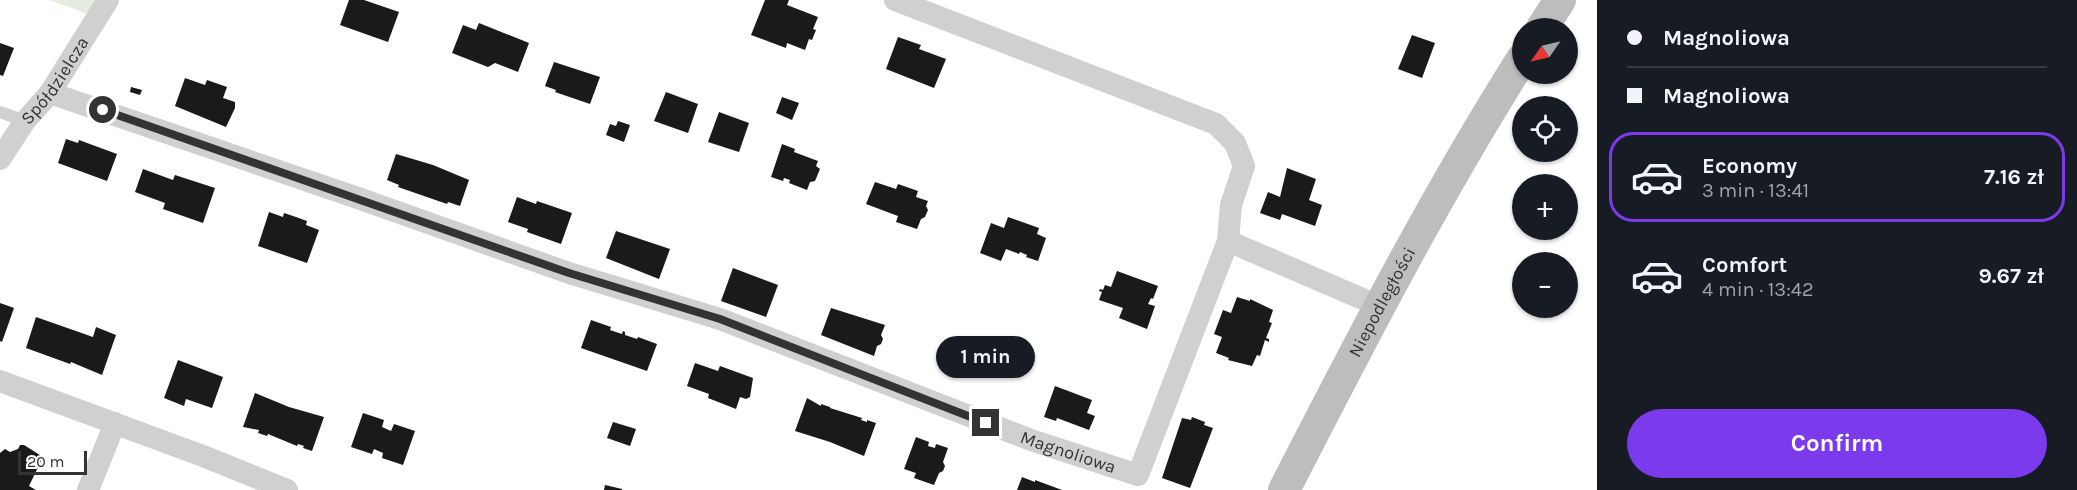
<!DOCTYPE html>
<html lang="en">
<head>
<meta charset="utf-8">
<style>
	:root { --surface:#171b24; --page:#20242c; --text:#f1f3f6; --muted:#9ea1a6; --line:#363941; --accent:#7c3aed }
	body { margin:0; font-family:Karla,sans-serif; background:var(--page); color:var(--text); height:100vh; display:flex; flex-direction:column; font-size:22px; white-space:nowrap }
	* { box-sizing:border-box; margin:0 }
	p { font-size:20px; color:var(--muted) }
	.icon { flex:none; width:33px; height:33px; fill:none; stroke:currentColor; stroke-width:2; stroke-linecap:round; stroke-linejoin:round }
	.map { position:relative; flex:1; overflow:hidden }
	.sheet { display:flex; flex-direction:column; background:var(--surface); width:480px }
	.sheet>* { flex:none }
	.banner { display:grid; align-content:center; height:132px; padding:0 30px; background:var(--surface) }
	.needle { width:39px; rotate:236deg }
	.tools { position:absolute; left:1512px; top:18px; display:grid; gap:12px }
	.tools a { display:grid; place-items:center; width:66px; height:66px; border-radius:50%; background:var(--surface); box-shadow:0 2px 4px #0004; font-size:30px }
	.scale { position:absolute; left:18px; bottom:15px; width:69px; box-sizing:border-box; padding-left:6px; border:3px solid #333; border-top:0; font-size:16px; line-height:21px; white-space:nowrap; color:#333; -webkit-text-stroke:4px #fff; paint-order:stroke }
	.end { position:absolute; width:27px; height:27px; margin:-14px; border:8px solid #333; background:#fff; box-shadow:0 0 0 3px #fff }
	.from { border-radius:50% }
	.bubble { position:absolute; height:42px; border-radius:21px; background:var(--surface); box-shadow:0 2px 4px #0004; font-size:20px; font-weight:700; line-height:42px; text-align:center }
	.banner b { display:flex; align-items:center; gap:21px; height:57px; font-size:22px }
	.banner b+b { border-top:2px solid var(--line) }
	.banner i { width:15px; height:15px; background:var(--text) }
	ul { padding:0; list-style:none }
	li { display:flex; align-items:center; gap:18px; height:90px; margin:0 12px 9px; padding:0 18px; border:3px solid transparent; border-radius:24px }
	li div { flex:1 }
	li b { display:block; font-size:22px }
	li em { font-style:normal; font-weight:700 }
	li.current { border-color:var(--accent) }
	li>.icon { width:54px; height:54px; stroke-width:1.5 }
	.action { display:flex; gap:12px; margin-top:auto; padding:12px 30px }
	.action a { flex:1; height:69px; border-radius:36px; background:var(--accent); color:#fff; font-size:24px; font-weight:700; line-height:69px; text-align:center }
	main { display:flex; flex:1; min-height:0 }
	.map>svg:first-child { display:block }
	.green { fill:#e6ecdf }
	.building { fill:#1a1a1a }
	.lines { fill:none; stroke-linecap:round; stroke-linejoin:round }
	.lane { stroke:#d0d0d0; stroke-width:12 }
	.street { stroke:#d0d0d0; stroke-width:22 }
	.secondary { stroke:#bdbdbd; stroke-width:32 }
	.route { stroke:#333; stroke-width:8 }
	.labels { text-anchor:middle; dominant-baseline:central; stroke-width:6; stroke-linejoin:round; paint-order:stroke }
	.street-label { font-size:18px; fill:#333; stroke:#fff }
</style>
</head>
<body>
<main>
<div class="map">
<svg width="1597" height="490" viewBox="0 0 1597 490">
	<rect width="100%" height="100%" fill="#fff"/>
	<path class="green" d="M49 0H100L91 15Z"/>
	<g class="building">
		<path d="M349 0H364L399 12 388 42 340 25Z"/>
		<path d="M765 0H789L787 5 818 17 813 29 816 30 812 40 809 39 805 50 787 43 786 48 751 35Z"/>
		<path d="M479 23 529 43 518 72 495 63 488 67 452 53 463 25 476 30Z"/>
		<path d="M1412 35 1435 43 1422 78 1398 69Z"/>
		<path d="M898 37 921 45 919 49 946 59 934 88 886 69Z"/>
		<path d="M0 43 14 48 3 76 0 75Z"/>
		<path d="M554 62 600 77 590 104 555 92 556 90 545 86Z"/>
		<path d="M185 78 205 85 207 80 227 87 223 98 235 102V108L226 127 175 106Z"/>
		<path d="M131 87 142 90 140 95 130 92Z"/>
		<path d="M666 92 698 104 688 133 654 121Z"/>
		<path d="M782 97 799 103 792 120 776 113Z"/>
		<path d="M719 112 749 123 739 152 708 142Z"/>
		<path d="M618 121 630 125 624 142 606 135 610 124 616 126Z"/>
		<path d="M66 139 78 143 79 140 117 154 107 181 58 163Z"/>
		<path d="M782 144 795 149 794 152 818 161 816 166 820 169 815 181 810 182 807 190 789 183 790 180 784 178 783 181 771 177Z"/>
		<path d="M396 154 433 165 469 180 460 206 448 202 447 204 398 187 399 185 387 180Z"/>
		<path d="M1287 168 1316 179 1309 200 1322 205 1315 226 1282 214 1280 220 1260 213 1268 192 1280 197Z"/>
		<path d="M143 169 173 180 175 175 215 188 203 223 163 209 165 203 135 192Z"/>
		<path d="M875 182 896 189 898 184 918 191 916 197 928 201 926 206 928 210 925 217 921 219 917 229 896 222 898 216 866 204Z"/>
		<path d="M517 197 536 204 537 201 572 213 561 244 527 232 528 229 508 222Z"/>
		<path d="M269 212 283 217 284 213 296 217 307 221 306 225 319 230 307 263 258 246Z"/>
		<path d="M1008 217 1039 228 1037 234 1046 238 1038 261 1026 257 1027 255 1020 252 1019 254 1006 249 1001 261 980 253 991 223 1004 228Z"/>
		<path d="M616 231 670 249 659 279 606 258Z"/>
		<path d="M733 268 778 285 766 317 721 301Z"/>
		<path d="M1117 271 1158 286 1153 299 1151 298 1148 304 1155 306 1147 329 1119 318 1123 308 1099 300 1102 292 1099 291 1100 289 1103 290 1105 285 1111 287Z"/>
		<path d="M1237 297 1250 301V299L1273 310 1269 322 1272 323 1266 338 1269 339V342L1265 340 1260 356 1257 355 1252 366 1228 360 1229 358 1216 353 1222 337 1214 334 1223 310 1231 313Z"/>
		<path d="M0 303 14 308 2 342 0 341Z"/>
		<path d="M831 308 885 325 881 335 883 339 881 344 877 346 874 356 821 335Z"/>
		<path d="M36 317 93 337 96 327 116 335 102 375 71 362 70 364 26 348Z"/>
		<path d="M591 320 611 327 610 330 622 334 623 331 625 332V335L637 339 638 337 657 344 647 371 581 348Z"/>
		<path d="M178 360 223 377 212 408 186 399 184 406 164 398Z"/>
		<path d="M695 363 718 371 720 366 753 378 750 397 746 399 740 397 736 409 708 398 709 394 687 386Z"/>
		<path d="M1055 386 1092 400 1087 413 1095 416 1089 430 1057 418 1056 421 1044 417Z"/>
		<path d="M255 393 289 407 324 417 312 451 303 448 304 446 298 444 297 446 268 434 267 436 258 433 259 430 243 427Z"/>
		<path d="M807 398 821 406V404L830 407V408L862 418 861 420 867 422V420L876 423 864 456 830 442 795 431Z"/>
		<path d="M363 413 384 420 382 427 391 431 394 424 415 431 403 465 382 458 383 453 374 449 372 454 351 447Z"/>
		<path d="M1192 417 1205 422 1204 425 1213 428 1190 488 1162 478 1182 418 1191 420Z"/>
		<path d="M613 422 636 429 630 446 607 438Z"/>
		<path d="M916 437 929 442 928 446 935 448 936 444 948 448 943 462 945 466 943 471 939 473 934 485 914 478 916 473 904 469Z"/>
		<path d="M20 445H24L43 457 29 486 36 490H0V453L5 449 10 452 18 449Z"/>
		<path d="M1022 477 1035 482V480L1062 490H1017Z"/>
		<path d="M605 485 622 489V490H604Z"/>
	</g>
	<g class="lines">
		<path class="lane" d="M0 112 25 121"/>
		<g class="street">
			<path id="s1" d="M50 93 355 197 569 273 720 319 1031 440 1138 475 1228 241 1231 205 1244 166 1235 143 1216 124 895 0"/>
			<path id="s2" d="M0 159 25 121 50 93 108 0"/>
			<path d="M1228 241 1379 306"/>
			<path d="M0 381 203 456 287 490"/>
			<path d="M88 490 115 423"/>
		</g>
		<g class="secondary">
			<path d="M1542 28 1560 0"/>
			<path id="s3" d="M1284 490C1359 344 1434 198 1522 59"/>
		</g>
	</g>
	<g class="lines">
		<path class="route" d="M103 110 569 273 720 319 986 423"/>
	</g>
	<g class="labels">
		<g class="street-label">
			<text stroke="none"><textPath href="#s2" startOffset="96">Spółdzielcza</textPath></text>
			<text stroke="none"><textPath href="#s3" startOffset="212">Niepodległości</textPath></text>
			<text stroke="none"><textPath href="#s1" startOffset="1080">Magnoliowa</textPath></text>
		</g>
	</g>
</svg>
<div class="tools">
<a><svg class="needle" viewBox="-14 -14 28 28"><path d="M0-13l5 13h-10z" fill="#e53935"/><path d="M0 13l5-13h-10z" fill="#9ea1a6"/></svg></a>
<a><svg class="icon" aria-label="locate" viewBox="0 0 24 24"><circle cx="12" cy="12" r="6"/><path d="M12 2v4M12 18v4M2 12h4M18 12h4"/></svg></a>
<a>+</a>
<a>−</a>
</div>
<div class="scale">20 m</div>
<i class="end from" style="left:103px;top:110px"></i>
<i class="end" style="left:986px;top:423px"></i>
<div class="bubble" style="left:936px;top:336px;width:99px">1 min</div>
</div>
<section class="sheet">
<div class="banner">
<b><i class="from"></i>Magnoliowa</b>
<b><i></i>Magnoliowa</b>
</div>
<ul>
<li class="current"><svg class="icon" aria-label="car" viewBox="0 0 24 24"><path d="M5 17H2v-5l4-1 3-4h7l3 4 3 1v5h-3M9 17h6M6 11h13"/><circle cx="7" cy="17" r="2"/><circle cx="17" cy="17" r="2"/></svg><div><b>Economy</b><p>3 min · 13:41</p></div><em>7.16 zł</em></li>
<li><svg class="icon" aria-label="car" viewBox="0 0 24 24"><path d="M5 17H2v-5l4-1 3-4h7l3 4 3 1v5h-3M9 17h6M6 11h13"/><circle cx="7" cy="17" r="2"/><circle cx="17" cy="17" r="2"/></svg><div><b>Comfort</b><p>4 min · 13:42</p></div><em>9.67 zł</em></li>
</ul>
<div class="action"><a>Confirm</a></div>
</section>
</main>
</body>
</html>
